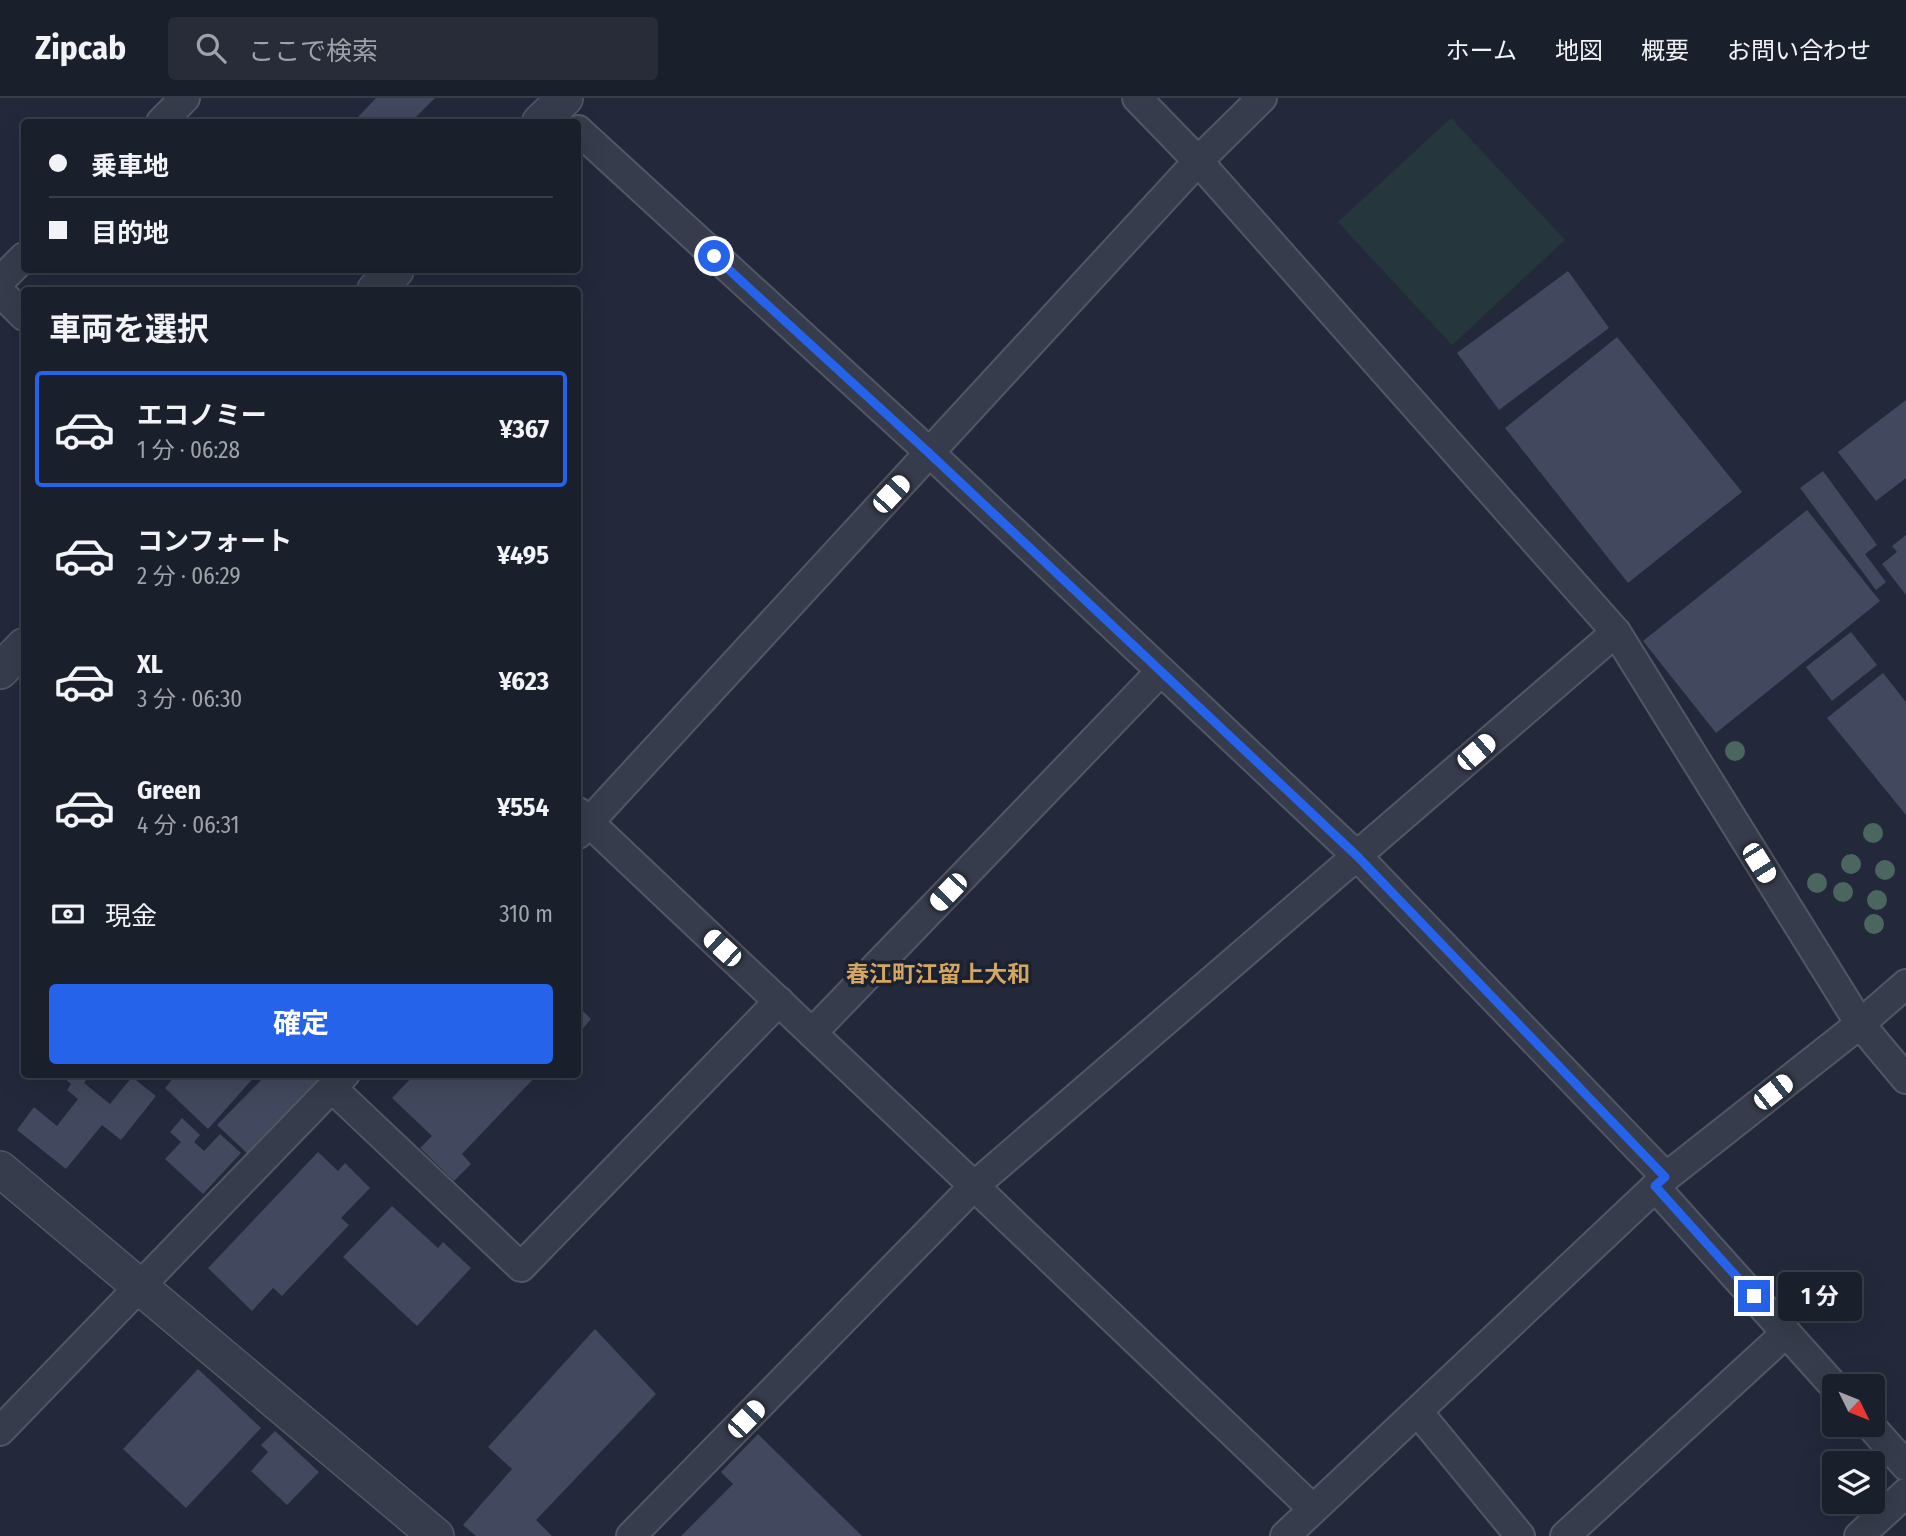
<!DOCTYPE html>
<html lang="ja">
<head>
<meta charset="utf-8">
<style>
	:root { --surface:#1a1f2c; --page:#272c38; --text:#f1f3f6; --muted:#9fa2a9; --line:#383d48; --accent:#2563eb }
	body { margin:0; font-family:"Fira Sans Condensed","Noto Sans JP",sans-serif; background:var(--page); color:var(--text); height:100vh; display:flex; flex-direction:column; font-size:26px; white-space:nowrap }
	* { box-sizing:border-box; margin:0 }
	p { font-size:23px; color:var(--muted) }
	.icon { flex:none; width:38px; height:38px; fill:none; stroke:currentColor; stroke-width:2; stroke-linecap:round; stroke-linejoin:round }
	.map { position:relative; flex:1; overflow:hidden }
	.panel { position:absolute; left:21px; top:189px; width:560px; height:791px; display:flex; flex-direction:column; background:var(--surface); border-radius:7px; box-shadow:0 7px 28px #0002,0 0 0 2px var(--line) }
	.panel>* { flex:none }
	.banner { position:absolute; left:21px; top:21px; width:560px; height:154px; border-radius:7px; box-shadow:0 7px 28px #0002,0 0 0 2px var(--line); display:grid; align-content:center; height:154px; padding:0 28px; background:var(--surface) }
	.needle { width:46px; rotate:133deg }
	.fabs { position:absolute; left:1822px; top:1276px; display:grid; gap:14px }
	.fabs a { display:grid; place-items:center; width:63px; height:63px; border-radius:7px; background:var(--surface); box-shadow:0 7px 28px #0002,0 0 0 2px var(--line); font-size:35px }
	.end { position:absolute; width:32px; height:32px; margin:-16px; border:9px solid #2563eb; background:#fff; box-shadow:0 0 0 4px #fff }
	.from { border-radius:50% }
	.bubble { position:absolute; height:49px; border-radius:7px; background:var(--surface); box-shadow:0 7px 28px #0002,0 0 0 2px var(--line); font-size:23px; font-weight:700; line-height:49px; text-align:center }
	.car { position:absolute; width:21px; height:42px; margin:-21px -10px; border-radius:9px; box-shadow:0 0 5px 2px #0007; background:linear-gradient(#fff 24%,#345 0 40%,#fff 0 76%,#345 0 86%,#fff 0) }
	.banner b { display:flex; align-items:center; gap:24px; height:66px; font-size:26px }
	.banner b+b { border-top:2px solid var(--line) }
	.banner i { width:18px; height:18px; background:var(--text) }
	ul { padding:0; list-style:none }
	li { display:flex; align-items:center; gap:21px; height:116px; margin:0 14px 10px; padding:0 14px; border:4px solid transparent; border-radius:7px }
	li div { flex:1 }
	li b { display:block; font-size:26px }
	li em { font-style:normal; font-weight:700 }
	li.current { border-color:var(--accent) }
	li>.icon { width:63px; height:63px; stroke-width:1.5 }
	h2 { padding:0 28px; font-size:32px; line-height:84px }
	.pay { display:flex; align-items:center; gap:18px; height:77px; padding:0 28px; font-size:26px }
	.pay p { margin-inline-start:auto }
	.button { display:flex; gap:14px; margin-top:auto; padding:14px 28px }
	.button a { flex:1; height:80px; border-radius:7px; background:var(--accent); color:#fff; font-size:28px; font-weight:700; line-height:80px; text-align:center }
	header { display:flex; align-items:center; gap:42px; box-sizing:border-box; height:98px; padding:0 35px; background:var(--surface); border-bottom:2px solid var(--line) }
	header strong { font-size:33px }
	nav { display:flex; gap:38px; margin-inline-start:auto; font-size:24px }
	.search { width:490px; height:63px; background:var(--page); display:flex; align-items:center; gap:18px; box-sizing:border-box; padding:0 24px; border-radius:7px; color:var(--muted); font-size:26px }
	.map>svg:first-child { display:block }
	.green { fill:#25363c }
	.building { fill:#42485d }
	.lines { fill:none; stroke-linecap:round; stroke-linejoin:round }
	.minor-casing { stroke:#525766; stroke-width:32 }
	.tertiary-casing { stroke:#525766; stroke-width:38 }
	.minor { stroke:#373c4c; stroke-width:28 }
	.tertiary { stroke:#373c4c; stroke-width:35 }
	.tree { fill:#4a665f }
	.route { stroke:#2563eb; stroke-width:9 }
	.labels { text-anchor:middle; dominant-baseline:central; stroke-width:7; stroke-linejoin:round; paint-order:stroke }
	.quarter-label { font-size:23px; font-weight:bold; fill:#d3a661; stroke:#1c2130 }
</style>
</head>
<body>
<header>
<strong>Zipcab</strong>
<div class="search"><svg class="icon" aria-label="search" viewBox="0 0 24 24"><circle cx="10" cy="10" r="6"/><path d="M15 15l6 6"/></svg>ここで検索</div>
<nav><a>ホーム</a><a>地図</a><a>概要</a><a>お問い合わせ</a></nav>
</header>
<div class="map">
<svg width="1906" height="1438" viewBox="0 0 1906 1438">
	<rect width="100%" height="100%" fill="#23293b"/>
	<path class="green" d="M1451 20 1565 142 1452 247 1338 124Z"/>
	<g class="building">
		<path d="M376 0H435L411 24H364L358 19Z"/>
		<path d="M1568 173 1609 230 1499 312 1457 255Z"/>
		<path d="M1617 239 1742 394 1628 485 1505 330Z"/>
		<path d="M1906 302V380L1876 403 1838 354Z"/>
		<path d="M1823 373 1877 447 1865 456 1886 484 1876 492 1800 390Z"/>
		<path d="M1807 412 1880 503 1716 635 1643 543Z"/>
		<path d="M1906 437V497L1882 466 1897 454 1892 448Z"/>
		<path d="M1851 534 1877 567 1832 603 1806 569Z"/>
		<path d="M1883 575 1906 604V717L1827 620Z"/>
		<path d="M578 908 591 921 578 936Z"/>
		<path d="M60 976H91L84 985 110 1006 132 979 156 998 121 1042 102 1027 66 1071 17 1032 34 1009 57 1028 78 1001 67 992 71 986Z"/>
		<path d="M177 976H257L208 1031 165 990Z"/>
		<path d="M267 976H327L249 1057 217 1027Z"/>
		<path d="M415 976H538L462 1056 471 1066 454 1083 420 1050 432 1038 392 1000Z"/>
		<path d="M182 1020 200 1037 194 1044 204 1053 220 1036 241 1055 203 1096 165 1061 181 1044 170 1034Z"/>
		<path d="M318 1054 338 1073 345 1065 370 1090 341 1120 349 1127 282 1198 273 1190 252 1213 208 1170Z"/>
		<path d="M392 1108 438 1150 443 1144 471 1170 417 1228 343 1159Z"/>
		<path d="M595 1231 656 1296 536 1422 552 1438H476L463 1427 512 1371 488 1349Z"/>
		<path d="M198 1271 261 1330 186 1410 123 1351Z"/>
		<path d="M275 1333 319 1374 287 1407 251 1373 268 1354 261 1347Z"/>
		<path d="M758 1336 862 1438H681L733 1386 721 1374Z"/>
	</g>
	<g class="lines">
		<defs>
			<g id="minor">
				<path d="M1137 0 1198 63 1616 534 1860 926 1906 981"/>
				<path d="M161 24 185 0"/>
				<path d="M578 32 929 354 1357 758 1666 1079"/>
				<path d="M0 183 24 159"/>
				<path d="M0 194 24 218"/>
				<path d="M578 714 974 1088 1312 1410"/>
				<path d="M578 736 1198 63 1262 0"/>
				<path d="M812 935 1161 573"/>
				<path d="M332 990 521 1169 779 903"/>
				<path d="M1655 1089 1834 1288"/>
				<path d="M1418 1314 1520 1438"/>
				<path d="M1869 1326 1906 1368"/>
				<path d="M0 1333 345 976"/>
				<path d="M631 1438 974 1088 1616 534"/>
				<path d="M1285 1438 1666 1079 1860 926 1906 886"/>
				<path d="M1565 1438 1786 1235"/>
				<path d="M1859 1438 1906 1395"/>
			</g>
			<g id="tertiary">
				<path d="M540 24 565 0"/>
				<path d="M375 192 396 172"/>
				<path d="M0 573 24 548"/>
				<path d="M0 1071 436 1438"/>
			</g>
		</defs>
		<use href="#minor" class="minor-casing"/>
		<use href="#tertiary" class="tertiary-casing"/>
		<use href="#minor" class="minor"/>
		<use href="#tertiary" class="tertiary"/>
	</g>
	<g class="tree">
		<circle cx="1735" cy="653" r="10"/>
		<circle cx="1873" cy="735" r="10"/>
		<circle cx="1851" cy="766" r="10"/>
		<circle cx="1885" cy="772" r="10"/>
		<circle cx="1817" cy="785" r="10"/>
		<circle cx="1843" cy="794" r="10"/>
		<circle cx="1877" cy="802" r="10"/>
		<circle cx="1874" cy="826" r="10"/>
	</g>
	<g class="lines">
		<path class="route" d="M714 158 929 355 1357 758 1665 1079 1655 1088 1754 1198"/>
	</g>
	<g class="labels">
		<g class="quarter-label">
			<text x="938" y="876">春江町江留上大和</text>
		</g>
	</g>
</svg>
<div class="fabs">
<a><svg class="needle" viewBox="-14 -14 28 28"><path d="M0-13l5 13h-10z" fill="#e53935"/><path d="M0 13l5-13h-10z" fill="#9fa2a9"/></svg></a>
<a><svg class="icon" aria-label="layers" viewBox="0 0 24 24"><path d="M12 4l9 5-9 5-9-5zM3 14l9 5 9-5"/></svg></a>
</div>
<i class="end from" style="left:714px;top:158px"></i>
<i class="end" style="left:1754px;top:1198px"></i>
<div class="bubble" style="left:1778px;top:1174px;width:84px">1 分</div>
<i class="car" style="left:891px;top:396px;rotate:43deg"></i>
<i class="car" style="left:1476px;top:654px;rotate:49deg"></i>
<i class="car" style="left:1759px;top:765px;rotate:148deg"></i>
<i class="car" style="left:948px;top:794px;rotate:224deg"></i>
<i class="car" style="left:722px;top:850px;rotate:313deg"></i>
<i class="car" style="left:1773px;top:994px;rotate:52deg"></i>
<i class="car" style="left:746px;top:1321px;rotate:44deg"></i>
<div class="banner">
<b><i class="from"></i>乗車地</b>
<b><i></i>目的地</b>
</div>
<section class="panel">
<h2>車両を選択</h2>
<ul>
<li class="current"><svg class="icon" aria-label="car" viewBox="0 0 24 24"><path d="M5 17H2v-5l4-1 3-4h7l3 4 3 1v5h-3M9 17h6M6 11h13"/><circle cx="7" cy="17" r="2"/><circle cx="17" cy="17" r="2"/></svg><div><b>エコノミー</b><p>1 分 · 06:28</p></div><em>¥367</em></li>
<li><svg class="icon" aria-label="car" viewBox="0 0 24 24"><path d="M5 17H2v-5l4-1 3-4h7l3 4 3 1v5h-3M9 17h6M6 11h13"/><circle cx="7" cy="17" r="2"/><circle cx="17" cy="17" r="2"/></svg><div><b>コンフォート</b><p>2 分 · 06:29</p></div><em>¥495</em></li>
<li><svg class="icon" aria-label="car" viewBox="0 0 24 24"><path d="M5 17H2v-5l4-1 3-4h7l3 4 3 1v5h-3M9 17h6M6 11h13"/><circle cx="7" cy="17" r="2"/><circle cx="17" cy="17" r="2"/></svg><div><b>XL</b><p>3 分 · 06:30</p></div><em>¥623</em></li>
<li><svg class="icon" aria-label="car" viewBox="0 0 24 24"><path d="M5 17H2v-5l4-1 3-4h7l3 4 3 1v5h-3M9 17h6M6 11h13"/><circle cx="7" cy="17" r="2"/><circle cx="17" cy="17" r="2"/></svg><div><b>Green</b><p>4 分 · 06:31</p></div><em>¥554</em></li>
</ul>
<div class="pay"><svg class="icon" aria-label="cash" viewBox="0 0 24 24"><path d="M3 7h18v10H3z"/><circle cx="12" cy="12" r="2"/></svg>現金<p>310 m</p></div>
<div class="button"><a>確定</a></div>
</section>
</div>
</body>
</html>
